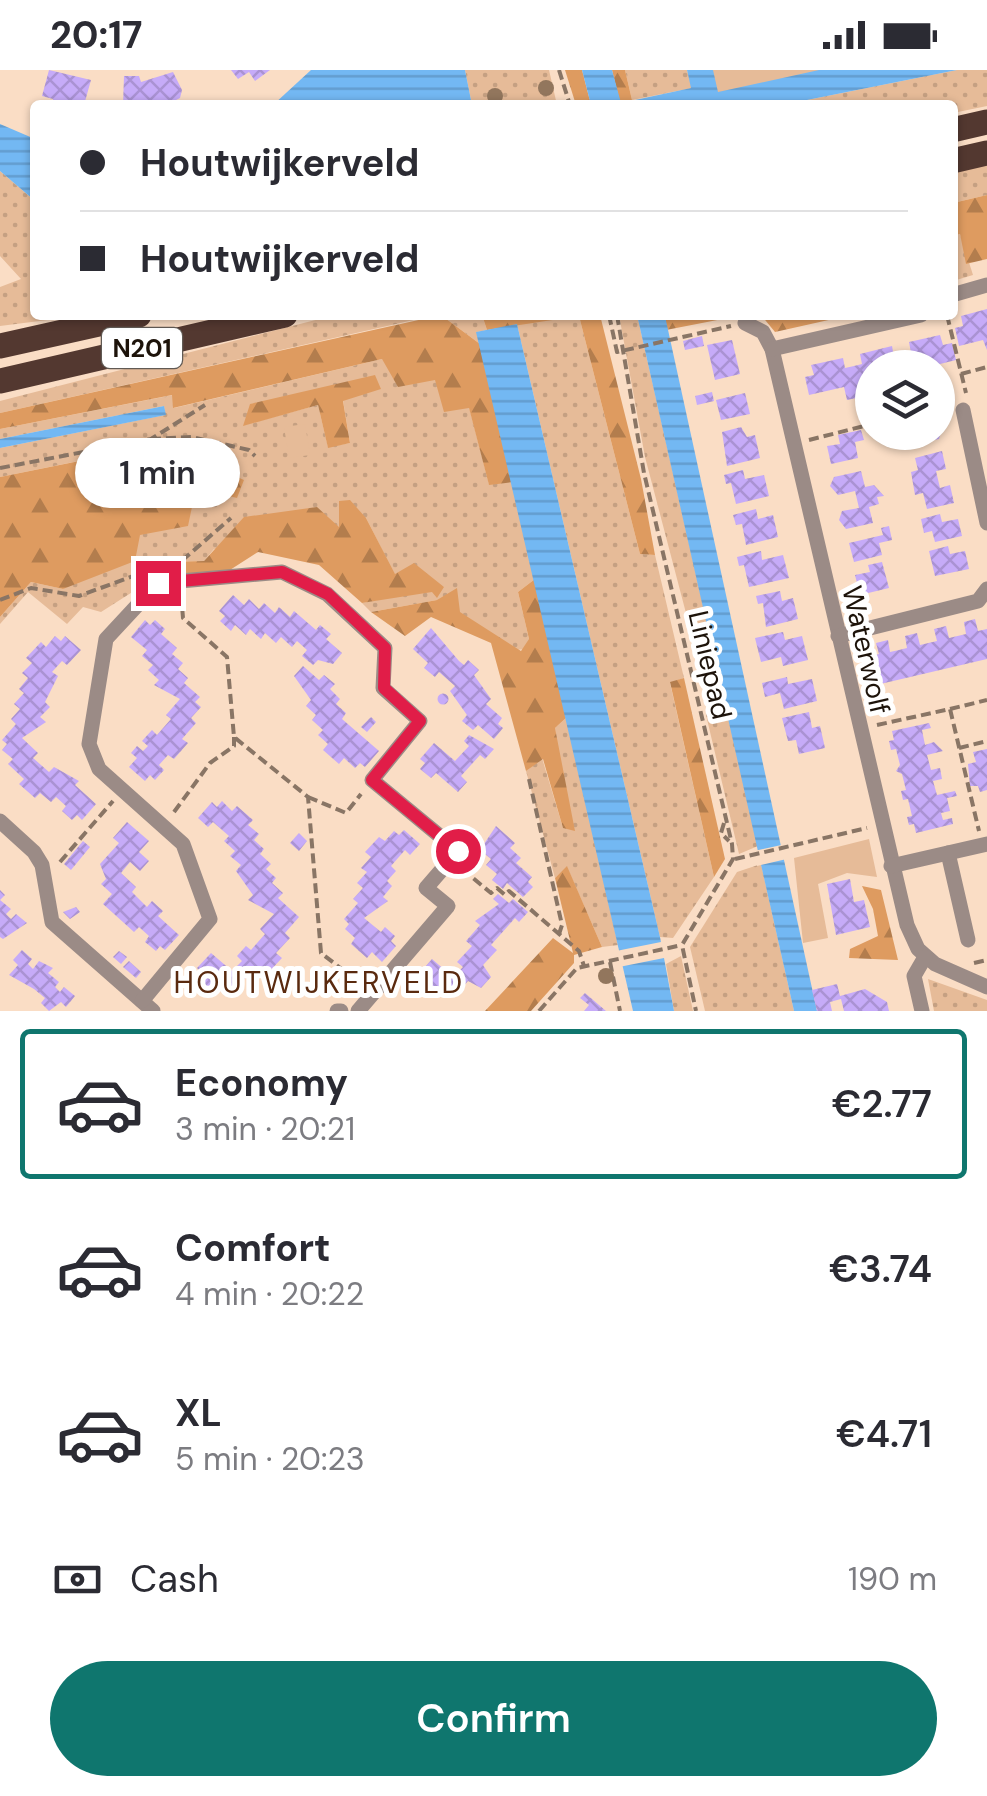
<!DOCTYPE html>
<html lang="en">
<head>
<meta charset="utf-8">
<style>
	:root { --surface:#fff; --page:#f7f7f7; --text:#2b2b33; --muted:#7c7c81; --line:#e1e1e2; --accent:#0f766e }
	body { margin:0; font-family:"DM Sans",sans-serif; background:var(--page); color:var(--text); height:100vh; display:flex; flex-direction:column; font-size:38px; white-space:nowrap }
	* { box-sizing:border-box; margin:0 }
	p { font-size:32px; color:var(--muted) }
	.icon { flex:none; width:55px; height:55px; fill:none; stroke:currentColor; stroke-width:2; stroke-linecap:round; stroke-linejoin:round }
	.map { position:relative; height:941px; overflow:hidden }
	.sheet { display:flex; flex-direction:column; background:var(--surface); flex:1 }
	.sheet>* { flex:none }
	.hud { position:absolute; left:30px; top:30px; width:928px; height:220px; border-radius:10px; box-shadow:0 2px 8px #0004; display:grid; align-content:center; height:220px; padding:0 50px; background:var(--surface) }
	.tools { position:absolute; left:855px; top:280px; display:grid; gap:20px }
	.tools a { display:grid; place-items:center; width:100px; height:100px; border-radius:50%; background:var(--surface); box-shadow:0 2px 8px #0004; font-size:50px }
	.end { position:absolute; width:45px; height:45px; margin:-22px; border:12px solid #e11d48; background:#fff; box-shadow:0 0 0 5px #fff }
	.from { border-radius:50% }
	.bubble { position:absolute; height:70px; border-radius:35px; background:var(--surface); box-shadow:0 2px 8px #0004; font-size:32px; font-weight:600; line-height:70px; text-align:center }
	.hud b { display:flex; align-items:center; gap:35px; height:95px; font-size:38px }
	.hud b+b { border-top:2px solid var(--line) }
	.hud i { width:25px; height:25px; background:var(--text) }
	ul { padding:18px 0 0; list-style:none }
	li { display:flex; align-items:center; gap:30px; height:150px; margin:0 20px 15px; padding:0 30px; border:5px solid transparent; border-radius:10px }
	li div { flex:1 }
	li b { display:block; font-size:38px }
	li em { font-style:normal; font-weight:600 }
	li.current { border-color:var(--accent) }
	li>.icon { width:90px; height:90px; stroke-width:1.5 }
	.pay { display:flex; align-items:center; gap:25px; height:110px; padding:0 50px; font-size:38px }
	.pay p { margin-inline-start:auto }
	.cta { display:flex; gap:20px; margin-top:auto; padding:20px 50px }
	.cta a { flex:1; height:115px; border-radius:60px; background:var(--accent); color:#fff; font-size:40px; font-weight:600; line-height:115px; text-align:center }
	.status { display:flex; justify-content:space-between; align-items:center; height:70px; padding:0 50px; background:var(--surface); direction:ltr }
	.status svg { height:28px; fill:currentColor }
	.map>svg:first-child { display:block }
	.grass { fill:url(#grass-dots); fill-rule:evenodd }
	.forest { fill:url(#forest-firs) }
	.green { fill:#e6bb98 }
	.water { fill:url(#water-rules) }
	.pier { fill:#faddc5 }
	.building { fill:url(#building-cross-hatch) }
	.lines { fill:none; stroke-linecap:round; stroke-linejoin:round }
	.path { stroke:#897565; stroke-width:4; stroke-dasharray:10 5; stroke-linecap:butt }
	.minor { stroke:#9b8b86; stroke-width:15 }
	.trunk { stroke:#533830; stroke-width:25 }
	.tree { fill:#92765d }
	.route { stroke:#e11d48; stroke-width:12 }
	.labels { text-anchor:middle; dominant-baseline:central; stroke-width:10; stroke-linejoin:round; paint-order:stroke }
	.shield { fill:#fff; stroke:#615a54; stroke-width:2.5 }
	.shield-label { font-size:25px; font-weight:bold; fill:#1d130a }
	.street-label { font-size:28px; fill:#1d130a; stroke:#fff }
	.neighbourhood-label { font-size:30px; letter-spacing:2.5px; fill:#5a2a0f; stroke:#fff }
</style>
</head>
<body>
<div class="status"><b>20:17</b><svg viewBox="0 0 49 12"><path d="M0 12V9h3v3zM5 12V6h3v6zM10 12V3h3v9zM15 12V0h3v12zM26 1h20v11H26zM47 4h2v5h-2z"/></svg></div>
<div class="map">
<svg width="987" height="941" viewBox="0 0 987 941">
	<defs>
		<pattern id="grass-dots" width="8" height="8" patternUnits="userSpaceOnUse" patternTransform="scale(2.5)"><rect width="8" height="8" fill="#e6bb98"/><path d="M2 2h.1M6 6h.1" fill="none" stroke="#c5a082" stroke-width="1.8" stroke-linecap="round"/></pattern>
		<pattern id="forest-firs" width="22" height="20" patternUnits="userSpaceOnUse" patternTransform="scale(2.5)"><rect width="22" height="20" fill="#de9b60"/><path d="M5 1l3.5 6h-7zM16 11l3.5 6h-7z" fill="#b37d4d"/></pattern>
		<pattern id="water-rules" width="6" height="5" patternUnits="userSpaceOnUse" patternTransform="scale(2.5)"><rect width="6" height="5" fill="#73b8f3"/><path d="M0 2.5h6" fill="none" stroke="#639dcf"/></pattern>
		<pattern id="building-cross-hatch" width="8" height="8" patternUnits="userSpaceOnUse" patternTransform="scale(2.5)"><rect width="8" height="8" fill="#c6abf8"/><path d="M0 0l8 8M0 8l8-8" fill="none" stroke="#aa92d3"/></pattern>
	</defs>
	<rect width="100%" height="100%" fill="#faddc5"/>
	<g class="grass">
		<path d="M465 0H549L557 35H472Z"/>
		<path d="M625 0H687L692 18 632 30Z"/>
		<path d="M957 0H987V36L953 43 952 35H782Z"/>
		<path d="M987 94V125L953 133 952 102Z"/>
		<path d="M0 101 35 131V245H87L0 256V217L21 209 0 186Z"/>
		<path d="M960 164 973 205 953 211V166Z"/>
		<path d="M335 245H436L0 343V331Z"/>
		<path d="M441 245H482L487 260 477 262 480 274Z"/>
		<path d="M619 245H637L747 728 758 776 739 784 706 645 707 623 645 387Z"/>
		<path d="M579 246 640 484 655 485 684 608 670 613 714 807 673 868 660 867 517 254Z"/>
		<path d="M382 289 436 310 469 337 489 414 513 412 535 509 518 522 529 569 527 579 515 580 437 530 371 542 362 533 444 517 395 505 366 448 339 458 214 479 204 491 167 492 169 508 156 507 101 542 83 537 67 554 28 522 0 554V547L31 512 63 519 196 418 244 410 132 414 118 383 0 407V378L165 345 164 336 0 369V359L173 325 174 338ZM380 318 343 330 350 373 328 377 318 335 244 355 251 334 309 322Z"/>
		<path d="M567 647 618 875 602 877 567 797 555 808 526 701 542 688 563 758 555 658Z"/>
		<path d="M761 794 794 941H705L690 877 737 802Z"/>
		<path d="M681 886 693 941H674L666 894Z"/>
		<path d="M928 909 987 930V941H934Z"/>
	</g>
	<g class="forest">
		<path d="M565 0H582L591 35H576Z"/>
		<path d="M612 0H625L632 30 620 33Z"/>
		<path d="M987 125V189L966 194 960 164 953 166V133Z"/>
		<path d="M441 245 480 274 513 412 489 415 469 338 444 342 435 310 398 317 382 289 173 338 172 325 0 359V343Z"/>
		<path d="M482 245H600L641 409 655 485 640 484 579 246 487 260Z"/>
		<path d="M671 245H743L666 260 665 246Z"/>
		<path d="M761 245H851L775 262Z"/>
		<path d="M375 305 381 319 343 331 350 373 328 378 318 335 243 356 250 334Z"/>
		<path d="M178 380 244 410 237 428 196 418 188 456 140 465 135 491 63 519 31 512 0 547V407L119 383 132 413Z"/>
		<path d="M350 430 366 448 395 504 414 493 444 517 437 528 432 522 362 533 319 495 258 482 219 507 169 508 166 492 204 491 244 447 317 437 339 457V431Z"/>
		<path d="M535 509 567 647 555 658 575 761 563 758 543 689 526 701 491 573 431 547 405 566 371 542 437 530 457 518 460 542 521 581 529 569 518 522Z"/>
		<path d="M684 608 725 789 714 807 670 612Z"/>
		<path d="M567 796 602 877 574 885V893L531 941H485L553 868 573 883 555 808Z"/>
		<path d="M862 816 881 820 898 890 849 888 850 879 878 866 873 839Z"/>
	</g>
	<g class="green">
		<path d="M703 0H833L710 32Z"/>
		<path d="M305 354 310 385 289 388 284 357Z"/>
		<path d="M869 769 877 807 847 803 818 814 828 868 803 873 794 788Z"/>
	</g>
	<g class="water">
		<path d="M311 0H465L472 35H273Z"/>
		<path d="M582 0H612L621 33 691 18 687 0H713L718 22 819 0H957L782 35H591Z"/>
		<path d="M0 54 35 69V131L0 101Z"/>
		<path d="M637 245 665 246 817 941H794Z"/>
		<path d="M517 254 660 867 674 941H633L476 262Z"/>
		<path d="M164 336 166 345 0 378V369Z"/>
	</g>
	<g class="pier">
		<path d="M786 774 791 788 757 796 754 781Z"/>
		<path d="M666 871 669 887 619 897 616 881Z"/>
	</g>
	<g class="building">
		<path d="M49 0 91 10 84 35H53V29L42 26Z"/>
		<path d="M231 0H270L255 11 249 2 238 9Z"/>
		<path d="M173 2 182 20 180 28 166 35H123L124 6H139L141 12Z"/>
		<path d="M987 239V280L983 270 959 276 955 258 963 256 961 246Z"/>
		<path d="M940 265 943 275 952 273 956 290 924 298H872L869 318 859 320 861 327 847 330 844 317 809 325 805 307 814 305 811 295 843 288 845 298 854 296 862 294 860 284 892 276 894 287 903 285 911 283 909 272Z"/>
		<path d="M702 266 704 276 685 280 683 271Z"/>
		<path d="M732 270 740 304 715 310 707 275Z"/>
		<path d="M712 322 714 331 697 335 695 326Z"/>
		<path d="M745 323 750 344 721 350 716 330Z"/>
		<path d="M741 357 747 367 755 365 760 388 727 396 722 362Z"/>
		<path d="M861 360 864 370 855 372 858 388 831 394 827 376 840 374 838 365Z"/>
		<path d="M909 362H941L939 369 912 375Z"/>
		<path d="M942 381 946 399 936 401 940 418 950 415 954 433 927 439 923 423 915 425 911 402 918 400 915 388Z"/>
		<path d="M743 400 745 409 764 405 769 426 736 434 731 413 726 414 724 405Z"/>
		<path d="M861 401 865 417 874 415 884 426 877 427 879 434 869 437 873 453 846 459 839 450 842 441 859 438 855 421 838 425 830 416 834 407Z"/>
		<path d="M756 439 758 449 773 445 778 467 746 475 742 454 736 455 733 445Z"/>
		<path d="M940 444 942 452 958 449 962 466 935 472 932 461 924 463 921 449Z"/>
		<path d="M889 456 892 470 879 473 882 485 854 492 849 473 883 465 881 458Z"/>
		<path d="M948 476 950 484 965 481 969 499 935 506 929 481Z"/>
		<path d="M761 481 762 490 783 485 789 508 749 517 744 495 739 496 737 487Z"/>
		<path d="M882 492 889 518 860 525 855 505 870 502 868 495Z"/>
		<path d="M780 521 782 531 793 528 798 549 766 557 763 533 758 534 756 526Z"/>
		<path d="M233 525 244 535 249 529 259 539 264 533 275 543 279 537 290 547 294 541 316 560 320 555 331 564 326 569 342 583 333 594 318 590 313 595 302 586 307 580 297 571 292 577 281 567 276 573 265 563 261 569 250 559 246 565 235 555 231 561 220 551 225 546 219 541Z"/>
		<path d="M975 549 978 561 987 559V589L876 615 869 587 879 584 876 573 888 570 890 582 899 580 907 578 905 566 917 563 920 575 937 571 934 559 946 556 949 568 966 564 964 552Z"/>
		<path d="M145 550 150 555 155 550 165 559 161 564 177 578 172 584 183 593 178 599 188 608 184 613 200 627 195 632 201 637 191 648 196 653 182 669 188 673 174 689 168 685 159 695 164 700 155 710 150 705 145 711 129 697 137 688 131 683 137 676 143 681 148 676 142 671 152 660 157 665 171 649 166 645 180 629 154 615 159 610 148 600 153 595 142 586 147 580 131 567Z"/>
		<path d="M431 558 459 591 464 595 468 590 479 600 474 605 491 629 486 634 502 648 498 654 503 658 494 669 478 655 473 660 462 651 467 645 450 621 455 616 439 602 435 607 424 598 428 593 413 579Z"/>
		<path d="M783 562 785 570 802 566 808 590 783 596 781 587 761 592 755 568Z"/>
		<path d="M55 566 61 571 65 566 81 580 67 595 62 591 52 602 58 606 45 632 50 637 40 647 46 652 22 668 38 683 33 688 49 702 54 697 79 711 75 715 96 734 82 750 77 745 72 750 62 741 66 736 56 727 51 732 40 723 35 728 19 714 24 709 8 694 13 689 2 680 7 674 2 670 16 654 11 649 20 639 14 634 24 623 19 619 28 608 22 603 32 593 26 588 41 572 46 577Z"/>
		<path d="M303 596 319 610 324 605 335 614 330 619 340 629 336 634 346 643 342 649 379 681 365 697 360 693 355 698 344 688 339 694 323 680 328 674 318 665 323 660 312 650 316 645 306 636 311 630 294 606Z"/>
		<path d="M787 607 788 614 812 609 817 631 784 639 780 623 765 627 762 613Z"/>
		<circle cx="443" cy="629" r="5.5"/>
		<path d="M809 642 812 658 820 656 825 678 799 684 796 670 788 671 782 648Z"/>
		<path d="M371 647 376 652 367 662 361 657Z"/>
		<path d="M929 653 931 658 922 660 925 675 934 672 943 681 927 685 931 700 940 698 942 709 933 711 937 725 955 721 957 726 947 728 950 741 941 743 943 750 952 748 953 754 916 763 914 754 909 755 907 747 912 746 908 729 903 730 901 721 906 720 902 704 896 701 900 695 896 679 891 680 889 671 894 670 892 661Z"/>
		<path d="M469 665 494 679 485 689 480 685 461 706 467 712 458 722 436 703 431 708 420 699 425 693 420 689 434 673 455 691 469 676 464 671Z"/>
		<path d="M987 679V720L980 722 978 716H970L968 694 976 692 973 682Z"/>
		<path d="M222 731 232 741 237 736 253 750 248 755 259 764 254 770 264 779 260 784 271 794 266 799 276 808 272 813 283 823 278 828 299 847 285 863 290 868 276 883 282 888 267 904 262 900 253 910 248 905 234 921 228 916 224 922 213 912 208 918 198 909 202 903 197 898 211 883 232 901 242 891 237 886 246 876 251 880 265 864 260 859 274 844 248 830 253 825 236 801 241 795 230 786 235 781 224 771 229 766 213 752 208 757 198 748 212 732 217 737Z"/>
		<path d="M127 752 149 771 139 782 149 791 140 801 130 792 121 803 136 817 132 822 147 837 152 831 163 841 158 846 179 865 165 880 160 876 156 881 145 872 149 866 139 857 134 862 103 834 112 824 101 814 106 809 100 794 119 773 113 768Z"/>
		<path d="M496 756 515 773 510 778 521 788 516 793 532 807 528 812 533 817 523 827 507 813 503 819 492 810 497 804 486 795 491 789 480 780Z"/>
		<path d="M404 760 420 774 410 785 405 780 391 796 396 801 387 811 392 816 383 827 388 831 364 848 381 862 385 857 395 866 391 871 396 876 382 892 372 882 367 888 351 874 355 868 345 859 349 854 344 849 358 833 353 829 363 818 357 813 367 802 361 798 371 787 365 782 379 767 385 771 394 761 399 765Z"/>
		<path d="M299 763 307 771 299 781 290 773Z"/>
		<path d="M83 771 90 777 71 800 64 794Z"/>
		<path d="M850 809 854 832 864 830 870 857 836 865 827 814Z"/>
		<path d="M0 820 5 825 0 830 11 839 6 844 11 849 16 844 27 853 3 869 0 867Z"/>
		<path d="M498 824 509 833 513 829 528 842 519 852 515 848 491 875 497 880 483 895 491 907 481 918 468 911 454 927 449 923 445 928 434 919 429 924 419 915 423 909 418 905 432 889 453 907 463 897 457 892 472 876 466 871 480 855 475 851 499 834 493 829Z"/>
		<path d="M76 837 80 842 70 849 63 842Z"/>
		<path d="M22 880 32 889 28 894 33 899 39 891 53 898 48 903 59 912 55 917 60 922 64 917 75 926 66 937 61 932 49 941 41 933 45 928 34 919 9 905 18 895 13 890Z"/>
		<path d="M119 881 127 887 121 894 113 887Z"/>
		<path d="M129 891 141 902 136 908 123 897Z"/>
		<path d="M837 914 840 926 865 919 887 932 889 941H844L841 929 830 932 832 941H817L812 920Z"/>
		<path d="M585 923 606 941H584L589 935 580 928Z"/>
	</g>
	<g class="lines">
		<g class="path">
			<path d="M559 0 570 35"/>
			<path d="M609 245 617 282 731 256"/>
			<path d="M617 245 644 403 732 774 733 789 682 875 696 941"/>
			<path d="M947 245 966 323"/>
			<path d="M961 304 987 297"/>
			<path d="M938 338 948 335"/>
			<path d="M151 369 192 367 249 380 255 386"/>
			<path d="M809 370 872 354"/>
			<path d="M0 398 151 369 205 335"/>
			<path d="M167 494 185 488 231 448"/>
			<path d="M181 524 183 548 227 587 234 667 308 727 321 883 361 914"/>
			<path d="M0 530 31 518 79 526 144 502"/>
			<path d="M950 639 987 630"/>
			<path d="M877 655 950 639 979 761"/>
			<path d="M959 678 987 671"/>
			<path d="M529 709 562 855 559 864"/>
			<path d="M308 727 346 743 361 724"/>
			<path d="M174 742 210 693 234 676V667"/>
			<path d="M724 753 721 763 729 771"/>
			<path d="M735 789 867 758"/>
			<path d="M60 792 113 731"/>
			<path d="M462 799 491 823 497 818 505 825 509 821 579 881 584 896"/>
			<path d="M610 892 620 941"/>
			<path d="M974 893 987 890"/>
			<path d="M539 941 577 898 682 875"/>
		</g>
		<g class="minor">
			<path d="M952 225 987 215"/>
			<path d="M745 253 763 262 772 279 907 855 918 879 935 894 987 917"/>
			<path d="M772 279 921 245"/>
			<path d="M963 340 987 453"/>
			<path d="M838 566 978 531 987 519"/>
			<path d="M0 751 34 782 42 795 52 852 153 941"/>
			<path d="M948 783 968 870"/>
			<path d="M891 796 987 774"/>
			<path d="M142 931 210 849 183 774 99 699 89 674 106 569 158 513 282 502 327 524 385 578 383 618 420 651 372 710 458 781 426 818 448 836 358 941"/>
			<path d="M337 941H341"/>
			<path d="M922 941 914 906 925 887"/>
		</g>
		<g class="trunk">
			<path d="M952 60 987 52"/>
			<path d="M952 91 987 83"/>
			<path d="M0 276 139 245"/>
			<path d="M0 311 285 245"/>
		</g>
	</g>
	<g class="tree">
		<circle cx="546" cy="18" r="8"/>
		<circle cx="495" cy="26" r="8"/>
		<circle cx="606" cy="906" r="8"/>
	</g>
	<g class="lines">
		<path class="route" d="M158 513 282 502 328 524 385 578 384 618 420 651 372 710 458 781"/>
	</g>
	<g class="labels">
		<rect class="shield" x="102" y="258" width="80" height="40" rx="8"/>
		<g class="shield-label">
			<text x="142" y="278">N201</text>
		</g>
		<g class="street-label">
			<text transform="translate(866 580) rotate(77)">Waterwolf</text>
			<text transform="translate(710 595) rotate(77)">Liniepad</text>
		</g>
		<g class="neighbourhood-label">
			<text x="319" y="912">HOUTWIJKERVELD</text>
		</g>
	</g>
</svg>
<div class="tools">
<a><svg class="icon" aria-label="layers" viewBox="0 0 24 24"><path d="M12 4l9 5-9 5-9-5zM3 14l9 5 9-5"/></svg></a>
</div>
<i class="end from" style="left:458px;top:781px"></i>
<i class="end" style="left:158px;top:513px"></i>
<div class="bubble" style="left:75px;top:368px;width:165px">1 min</div>
<div class="hud">
<b><i class="from"></i>Houtwijkerveld</b>
<b><i></i>Houtwijkerveld</b>
</div>
</div>
<section class="sheet">
<ul>
<li class="current"><svg class="icon" aria-label="car" viewBox="0 0 24 24"><path d="M5 17H2v-5l4-1 3-4h7l3 4 3 1v5h-3M9 17h6M6 11h13"/><circle cx="7" cy="17" r="2"/><circle cx="17" cy="17" r="2"/></svg><div><b>Economy</b><p>3 min · 20:21</p></div><em>€2.77</em></li>
<li><svg class="icon" aria-label="car" viewBox="0 0 24 24"><path d="M5 17H2v-5l4-1 3-4h7l3 4 3 1v5h-3M9 17h6M6 11h13"/><circle cx="7" cy="17" r="2"/><circle cx="17" cy="17" r="2"/></svg><div><b>Comfort</b><p>4 min · 20:22</p></div><em>€3.74</em></li>
<li><svg class="icon" aria-label="car" viewBox="0 0 24 24"><path d="M5 17H2v-5l4-1 3-4h7l3 4 3 1v5h-3M9 17h6M6 11h13"/><circle cx="7" cy="17" r="2"/><circle cx="17" cy="17" r="2"/></svg><div><b>XL</b><p>5 min · 20:23</p></div><em>€4.71</em></li>
</ul>
<div class="pay"><svg class="icon" aria-label="cash" viewBox="0 0 24 24"><path d="M3 7h18v10H3z"/><circle cx="12" cy="12" r="2"/></svg>Cash<p>190 m</p></div>
<div class="cta"><a>Confirm</a></div>
</section>
</body>
</html>
